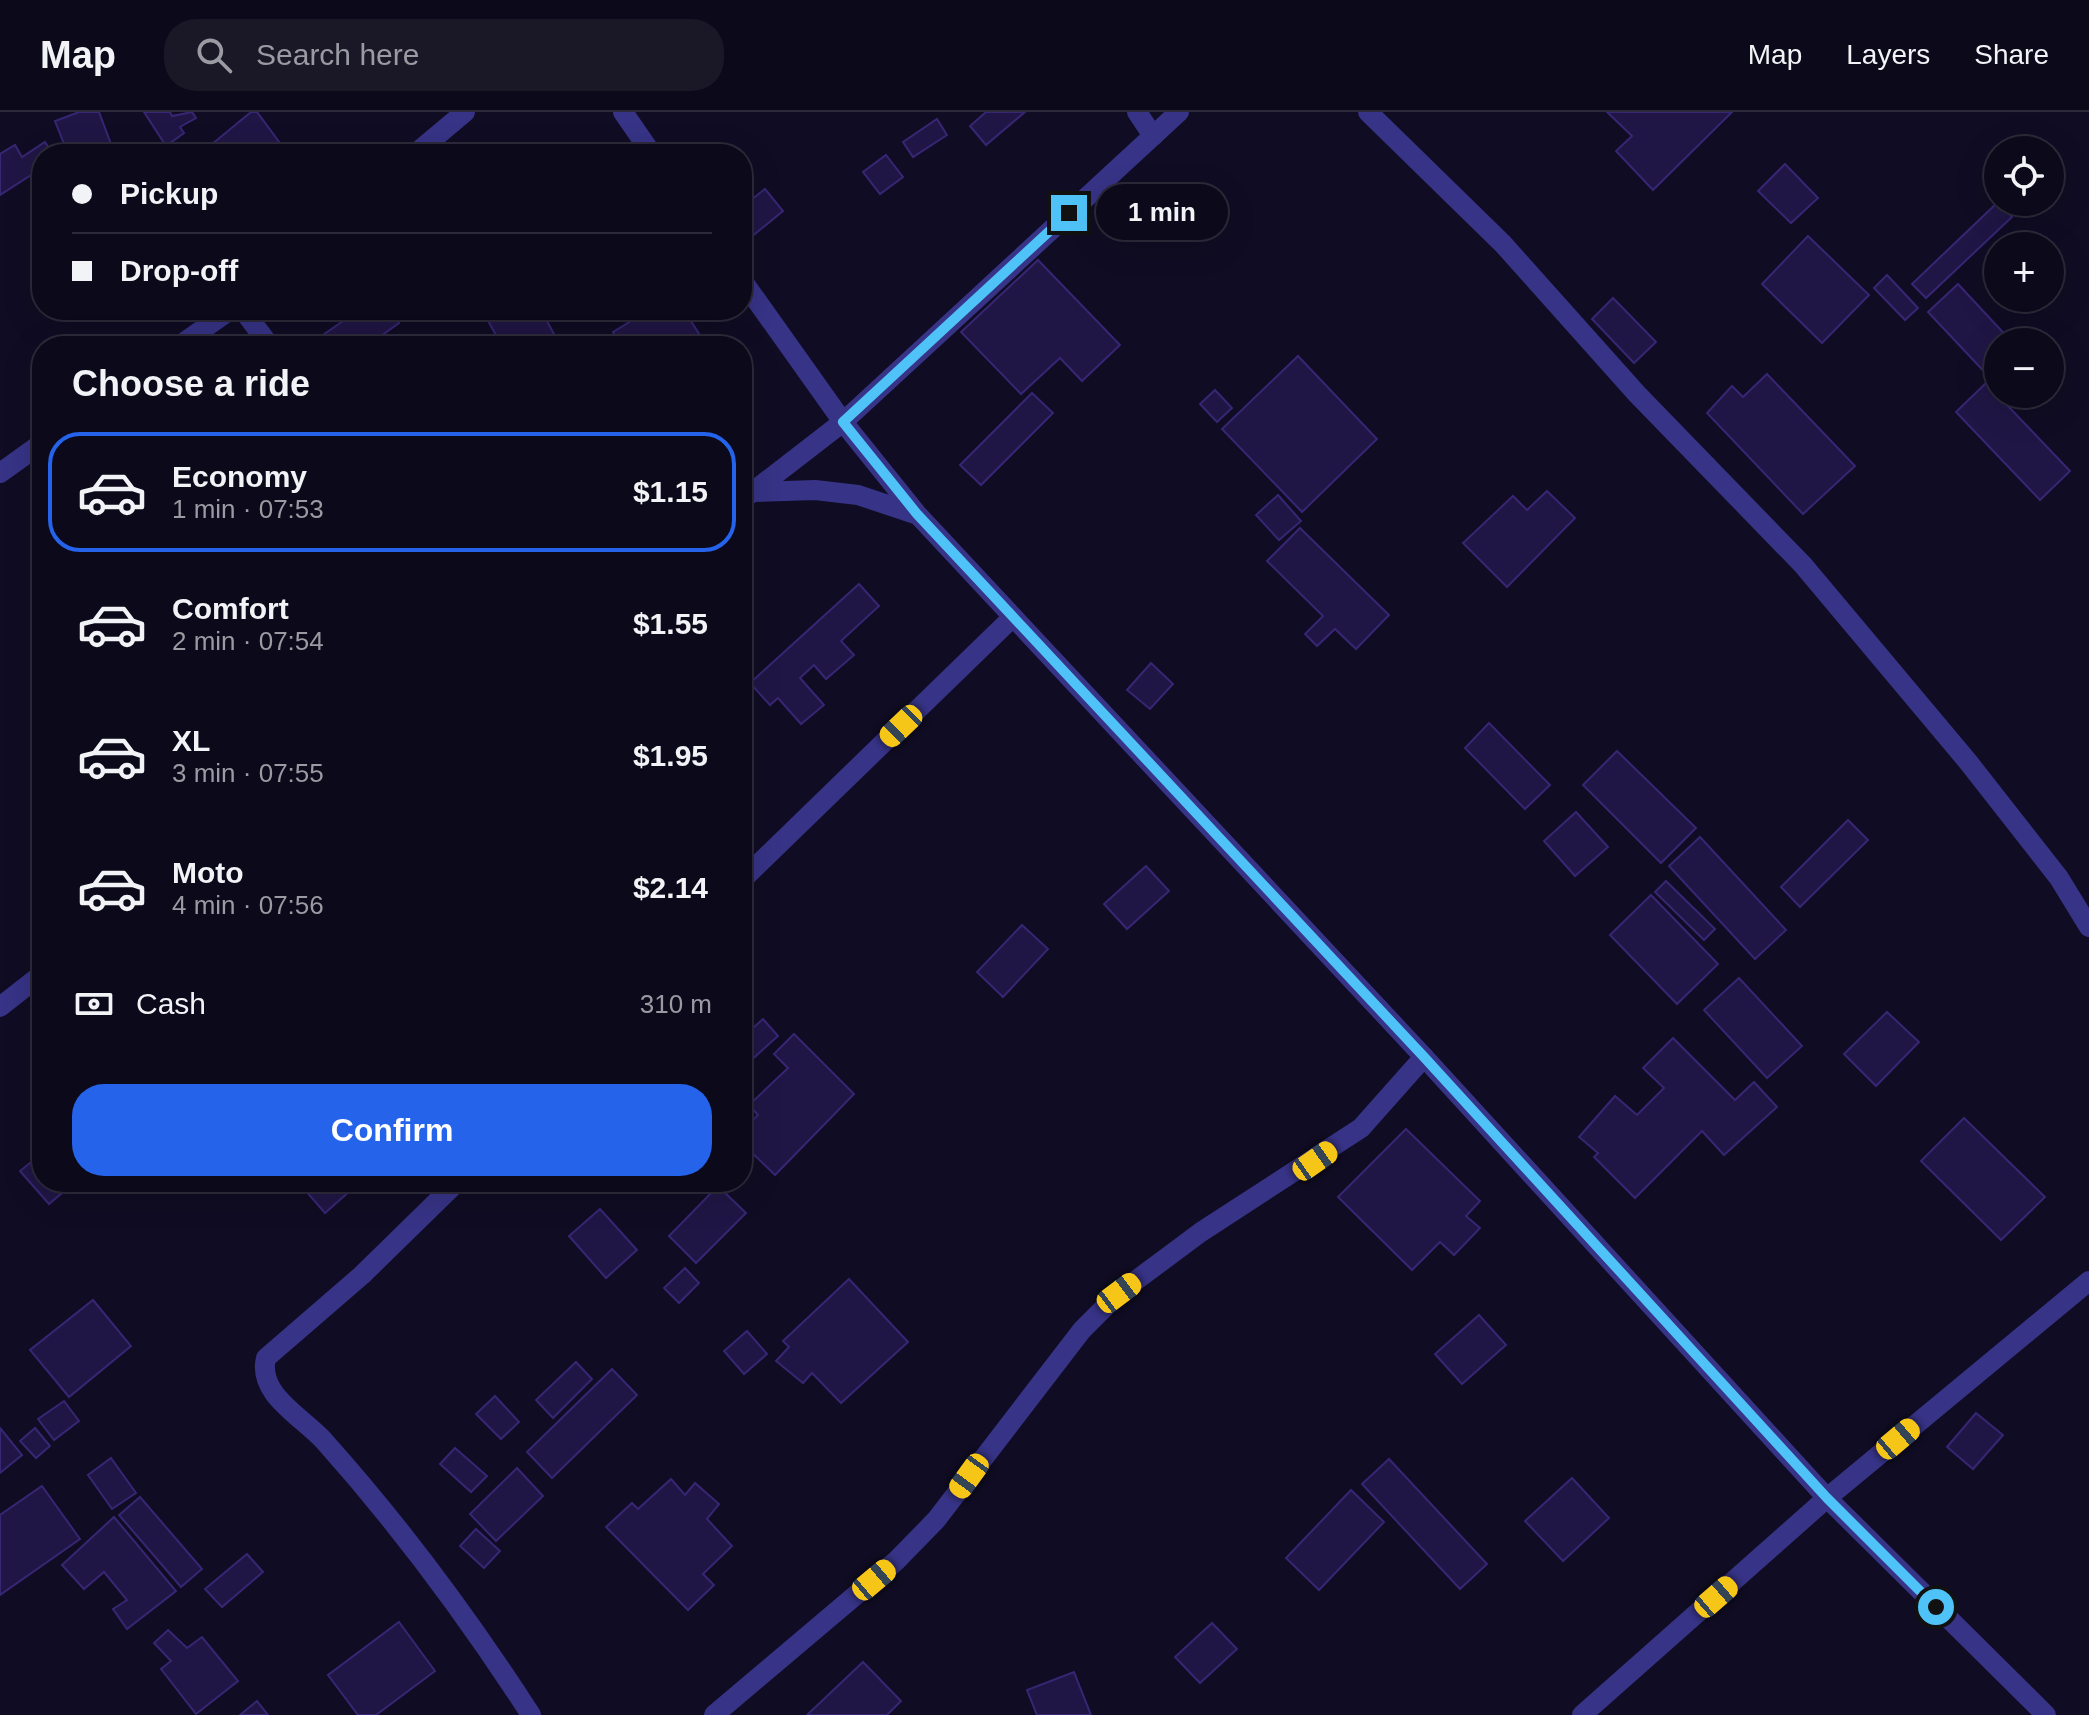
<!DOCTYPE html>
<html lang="en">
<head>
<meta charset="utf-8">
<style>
	:root { --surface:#0c091a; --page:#1a1727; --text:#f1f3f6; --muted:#9a9aa2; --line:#2c2a39; --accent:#2563eb }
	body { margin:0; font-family:Helvetica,sans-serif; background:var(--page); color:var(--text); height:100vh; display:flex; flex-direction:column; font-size:30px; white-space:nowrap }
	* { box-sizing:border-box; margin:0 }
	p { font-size:26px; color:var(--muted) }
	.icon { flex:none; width:44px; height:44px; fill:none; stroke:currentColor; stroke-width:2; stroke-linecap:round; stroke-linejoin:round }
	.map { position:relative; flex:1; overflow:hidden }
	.panel { position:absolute; left:32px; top:224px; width:720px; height:856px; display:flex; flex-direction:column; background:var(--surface); border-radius:32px; box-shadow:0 8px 32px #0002,0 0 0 2px var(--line) }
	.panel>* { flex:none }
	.banner { position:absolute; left:32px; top:32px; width:720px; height:176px; border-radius:32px; box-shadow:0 8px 32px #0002,0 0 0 2px var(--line); display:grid; align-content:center; height:176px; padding:0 40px; background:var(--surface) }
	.tools { position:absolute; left:1984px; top:24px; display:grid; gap:16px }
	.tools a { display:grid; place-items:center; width:80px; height:80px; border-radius:50%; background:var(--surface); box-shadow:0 8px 32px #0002,0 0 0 2px var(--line); font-size:40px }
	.end { position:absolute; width:36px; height:36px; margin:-18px; border:10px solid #4fc3f7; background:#111; box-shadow:0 0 0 4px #111 }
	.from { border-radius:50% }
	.bubble { position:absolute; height:56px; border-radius:28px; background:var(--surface); box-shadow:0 8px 32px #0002,0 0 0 2px var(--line); font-size:26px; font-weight:700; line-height:56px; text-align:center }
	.car { position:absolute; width:24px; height:48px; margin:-24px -12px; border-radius:10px; box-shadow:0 0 6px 2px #0007; background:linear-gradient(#f5c518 24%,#345 0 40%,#f5c518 0 76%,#345 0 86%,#f5c518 0) }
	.banner b { display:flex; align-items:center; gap:28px; height:76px; font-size:30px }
	.banner b+b { border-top:2px solid var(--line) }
	.banner i { width:20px; height:20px; background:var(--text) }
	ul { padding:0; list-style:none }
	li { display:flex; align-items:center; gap:24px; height:120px; margin:0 16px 12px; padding:0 24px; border:4px solid transparent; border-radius:32px }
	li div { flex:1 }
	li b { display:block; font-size:30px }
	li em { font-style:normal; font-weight:700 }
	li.on { border-color:var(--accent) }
	li>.icon { width:72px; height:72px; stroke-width:1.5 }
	h2 { padding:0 40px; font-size:36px; line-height:96px }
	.pay { display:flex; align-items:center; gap:20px; height:88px; padding:0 40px; font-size:30px }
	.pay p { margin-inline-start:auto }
	.action { display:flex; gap:16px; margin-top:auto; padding:16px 40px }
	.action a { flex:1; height:92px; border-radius:32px; background:var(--accent); color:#fff; font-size:32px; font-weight:700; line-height:92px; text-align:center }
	header { display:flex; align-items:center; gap:48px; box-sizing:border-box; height:112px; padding:0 40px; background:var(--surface); border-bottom:2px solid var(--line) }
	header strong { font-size:38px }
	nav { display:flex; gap:44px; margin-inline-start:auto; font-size:28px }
	.search { width:560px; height:72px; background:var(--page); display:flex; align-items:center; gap:20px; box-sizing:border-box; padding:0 28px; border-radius:32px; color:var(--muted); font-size:30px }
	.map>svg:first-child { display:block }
	.building { fill:#201645; stroke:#372673; stroke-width:2 }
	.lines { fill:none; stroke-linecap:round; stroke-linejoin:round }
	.street { stroke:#373386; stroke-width:20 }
	.route { stroke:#4fc3f7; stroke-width:10 }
</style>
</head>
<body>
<header>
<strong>Map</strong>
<div class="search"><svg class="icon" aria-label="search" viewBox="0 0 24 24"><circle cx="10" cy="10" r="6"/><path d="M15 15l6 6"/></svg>Search here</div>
<nav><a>Map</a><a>Layers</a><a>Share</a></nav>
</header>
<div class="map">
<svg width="2089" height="1603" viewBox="0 0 2089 1603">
	<rect width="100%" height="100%" fill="#100c23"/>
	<g class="building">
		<path d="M79 0H99L114 40 68 42 55 9Z"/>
		<path d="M144 0H170L172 4 192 0 196 6 180 15 184 21 166 34Z"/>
		<path d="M251 0H257L288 42H200Z"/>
		<path d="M986 0H1025L986 33 970 14Z"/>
		<path d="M1607 0H1732L1653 78 1616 39 1632 24Z"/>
		<path d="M937 7 947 23 913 45 903 30Z"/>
		<path d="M45 30 53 42H42V56L0 83V42L15 33 22 45Z"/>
		<path d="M886 43 903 65 880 82 863 60Z"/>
		<path d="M1785 52 1818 86 1791 111 1758 79Z"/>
		<path d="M765 77 783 99 750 126 742 117V95Z"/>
		<path d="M1998 90 2012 105 1926 186 1912 172Z"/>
		<path d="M1808 124 1869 183 1822 231 1762 172Z"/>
		<path d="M1038 148 1120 233 1082 269 1060 246 1021 282 961 220Z"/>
		<path d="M1887 163 1918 196 1905 208 1874 176Z"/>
		<path d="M1958 172 2012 230H1998V264L1993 269 1928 200Z"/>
		<path d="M1613 186 1656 230 1634 251 1592 207Z"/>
		<path d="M359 198H390L399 211 367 234H307Z"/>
		<path d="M482 198H541L554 222 533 234H502Z"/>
		<path d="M649 198H684L701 225 687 234H622L613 220Z"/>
		<path d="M1298 244 1377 327 1302 400 1222 317Z"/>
		<path d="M1767 262 1855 354 1803 402 1707 301 1732 274 1743 285Z"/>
		<path d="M1986 271 2070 359 2040 388 1956 300Z"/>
		<path d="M1215 278 1232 296 1217 310 1200 292Z"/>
		<path d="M1032 281 1053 301 981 373 960 353Z"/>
		<path d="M1547 379 1575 406 1507 475 1463 431 1513 384 1527 398Z"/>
		<path d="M1278 383 1301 409 1279 428 1256 403Z"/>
		<path d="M1300 416 1389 503 1356 537 1335 517 1317 534 1305 522 1323 504 1267 449Z"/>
		<path d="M859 472 879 494 841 529 854 543 826 567 814 553 800 566 824 593 801 612 778 586 770 593 750 571Z"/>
		<path d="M1151 551 1173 572 1150 597 1127 578Z"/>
		<path d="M1489 611 1550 673 1525 697 1465 636Z"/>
		<path d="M1617 639 1696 716 1661 751 1583 673Z"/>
		<path d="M1576 700 1608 735 1575 764 1544 729Z"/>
		<path d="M1848 708 1868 728 1800 795 1781 775Z"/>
		<path d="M1700 725 1786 818 1755 847 1669 754Z"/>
		<path d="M1146 754 1169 779 1127 817 1104 792Z"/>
		<path d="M1666 769 1715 817 1704 828 1655 780Z"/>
		<path d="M1651 783 1718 852 1677 892 1610 823Z"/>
		<path d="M1022 813 1048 837 1003 885 977 860Z"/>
		<path d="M1739 866 1802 934 1767 966 1704 898Z"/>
		<path d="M1887 900 1919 930 1876 974 1844 942Z"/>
		<path d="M763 907 778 924 748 951 742 945V926Z"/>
		<path d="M794 922 854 982 775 1063 742 1031V1019L758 1003 749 993 788 956 774 942Z"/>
		<path d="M1673 926 1735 988 1754 970 1777 995 1724 1043 1702 1019 1635 1086 1594 1045 1598 1041 1579 1025 1615 984 1637 1003 1664 976 1643 956Z"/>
		<path d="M1964 1006 2045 1085 2001 1128 1921 1049Z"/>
		<path d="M1406 1017 1480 1089 1466 1104 1480 1116 1454 1143 1440 1130 1412 1158 1338 1085Z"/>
		<path d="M42 1041V1070H75L49 1092 20 1059Z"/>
		<path d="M298 1070H360L325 1101Z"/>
		<path d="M718 1074 746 1101 696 1151 669 1124Z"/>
		<path d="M600 1097 637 1138 606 1166 569 1124Z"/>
		<path d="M685 1156 699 1171 679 1191 664 1176Z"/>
		<path d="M849 1167 908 1230 841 1291 812 1261 803 1271 776 1249 789 1235 783 1229Z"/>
		<path d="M93 1188 131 1234 69 1285 30 1238Z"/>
		<path d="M1479 1203 1506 1233 1462 1272 1435 1242Z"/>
		<path d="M747 1219 767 1242 744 1262 724 1239Z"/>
		<path d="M576 1250 592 1267 553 1306 536 1288Z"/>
		<path d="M612 1257 637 1283 552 1366 527 1340Z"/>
		<path d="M495 1284 519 1310 501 1327 476 1302Z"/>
		<path d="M64 1289 79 1309 54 1328 38 1307Z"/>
		<path d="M1976 1301 2003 1323 1973 1357 1947 1335Z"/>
		<path d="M0 1316 22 1343 0 1361Z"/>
		<path d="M35 1316 50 1334 36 1346 20 1329Z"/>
		<path d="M455 1336 487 1364 471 1380 440 1352Z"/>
		<path d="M111 1346 136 1381 112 1397 88 1363Z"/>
		<path d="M1389 1347 1487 1452 1460 1477 1362 1372Z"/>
		<path d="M517 1356 543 1384 496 1429 470 1402Z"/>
		<path d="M1572 1366 1609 1406 1563 1449 1525 1409Z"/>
		<path d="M671 1367 685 1383 695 1371 719 1392 707 1407 732 1434 703 1462 714 1473 688 1498 606 1415 632 1391 638 1397Z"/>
		<path d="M42 1374 80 1427 0 1483V1403Z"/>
		<path d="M1351 1378 1384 1410 1319 1478 1286 1446Z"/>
		<path d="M140 1385 202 1457 181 1475 119 1403Z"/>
		<path d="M114 1405 176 1479 127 1517 113 1497 127 1488 104 1460 84 1477 62 1453Z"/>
		<path d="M476 1417 500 1439 484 1456 460 1434Z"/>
		<path d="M247 1442 263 1460 222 1495 205 1477Z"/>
		<path d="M399 1510 435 1559 376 1603H358L328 1563Z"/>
		<path d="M1212 1511 1237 1537 1200 1571 1175 1545Z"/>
		<path d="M168 1518 187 1536 202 1525 238 1569 196 1602 161 1557 171 1549 154 1531Z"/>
		<path d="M863 1550 901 1589 887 1603H807Z"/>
		<path d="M1074 1560 1091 1603H1037L1027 1578Z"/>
		<path d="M257 1589 268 1603H240Z"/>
	</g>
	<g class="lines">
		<g class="street">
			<path d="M623 0 652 42"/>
			<path d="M1137 0 1153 24"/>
			<path d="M1179 0 843 310 917 402 1424 945 1827 1386 2046 1603"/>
			<path d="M1368 0 1503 132 1637 282 1803 453 1969 651 2059 766 2089 815"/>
			<path d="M415 42 465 0"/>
			<path d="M742 168 843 310 742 388"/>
			<path d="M243 198 270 234"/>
			<path d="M179 234 230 198"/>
			<path d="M0 361 42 331"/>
			<path d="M754 380 815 378 858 383 915 402"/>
			<path d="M742 768 1013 505"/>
			<path d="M0 895 42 862"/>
			<path d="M457 1070 362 1163 266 1246C257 1283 303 1305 325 1330 401 1415 469 1507 531 1603"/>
			<path d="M714 1603 896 1449 936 1408 1082 1218 1119 1181 1201 1120 1361 1016 1424 945"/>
			<path d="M1582 1603 1827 1386 2089 1169"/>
		</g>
	</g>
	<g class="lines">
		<path class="route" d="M1069 101 843 310 917 402 1424 945 1827 1386 1936 1495"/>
	</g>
</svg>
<div class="tools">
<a><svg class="icon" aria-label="locate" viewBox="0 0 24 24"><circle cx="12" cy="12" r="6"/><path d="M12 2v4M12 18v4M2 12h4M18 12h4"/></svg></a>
<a>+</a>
<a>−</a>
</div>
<i class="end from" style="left:1936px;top:1495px"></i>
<i class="end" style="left:1069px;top:101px"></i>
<div class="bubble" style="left:1096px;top:72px;width:132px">1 min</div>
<i class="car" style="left:901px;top:614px;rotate:226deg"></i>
<i class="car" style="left:1315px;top:1049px;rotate:55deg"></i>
<i class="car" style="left:1119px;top:1181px;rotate:53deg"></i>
<i class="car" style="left:1898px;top:1327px;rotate:50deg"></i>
<i class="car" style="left:969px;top:1364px;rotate:216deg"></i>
<i class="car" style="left:874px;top:1468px;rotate:50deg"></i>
<i class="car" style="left:1716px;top:1485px;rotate:49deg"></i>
<div class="banner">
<b><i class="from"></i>Pickup</b>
<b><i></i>Drop-off</b>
</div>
<section class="panel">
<h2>Choose a ride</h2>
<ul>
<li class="on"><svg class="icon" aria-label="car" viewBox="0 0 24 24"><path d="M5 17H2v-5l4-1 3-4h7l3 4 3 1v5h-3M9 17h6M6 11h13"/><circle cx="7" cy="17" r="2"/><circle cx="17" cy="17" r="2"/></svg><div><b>Economy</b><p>1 min · 07:53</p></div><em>$1.15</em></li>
<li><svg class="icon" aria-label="car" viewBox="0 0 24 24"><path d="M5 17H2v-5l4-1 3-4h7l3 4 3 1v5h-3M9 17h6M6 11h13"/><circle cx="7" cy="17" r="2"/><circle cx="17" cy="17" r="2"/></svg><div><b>Comfort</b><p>2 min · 07:54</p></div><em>$1.55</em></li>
<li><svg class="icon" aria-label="car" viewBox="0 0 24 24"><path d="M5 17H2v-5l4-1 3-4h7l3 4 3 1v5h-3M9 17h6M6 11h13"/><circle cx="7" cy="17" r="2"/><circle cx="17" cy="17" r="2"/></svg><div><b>XL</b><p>3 min · 07:55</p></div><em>$1.95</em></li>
<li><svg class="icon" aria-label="car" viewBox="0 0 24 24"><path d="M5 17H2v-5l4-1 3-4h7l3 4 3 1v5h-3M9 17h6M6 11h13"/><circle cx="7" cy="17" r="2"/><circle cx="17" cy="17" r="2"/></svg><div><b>Moto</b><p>4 min · 07:56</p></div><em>$2.14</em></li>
</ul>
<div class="pay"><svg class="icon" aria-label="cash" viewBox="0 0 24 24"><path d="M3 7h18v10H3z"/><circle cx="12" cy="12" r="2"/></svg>Cash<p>310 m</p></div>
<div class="action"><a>Confirm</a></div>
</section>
</div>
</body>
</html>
